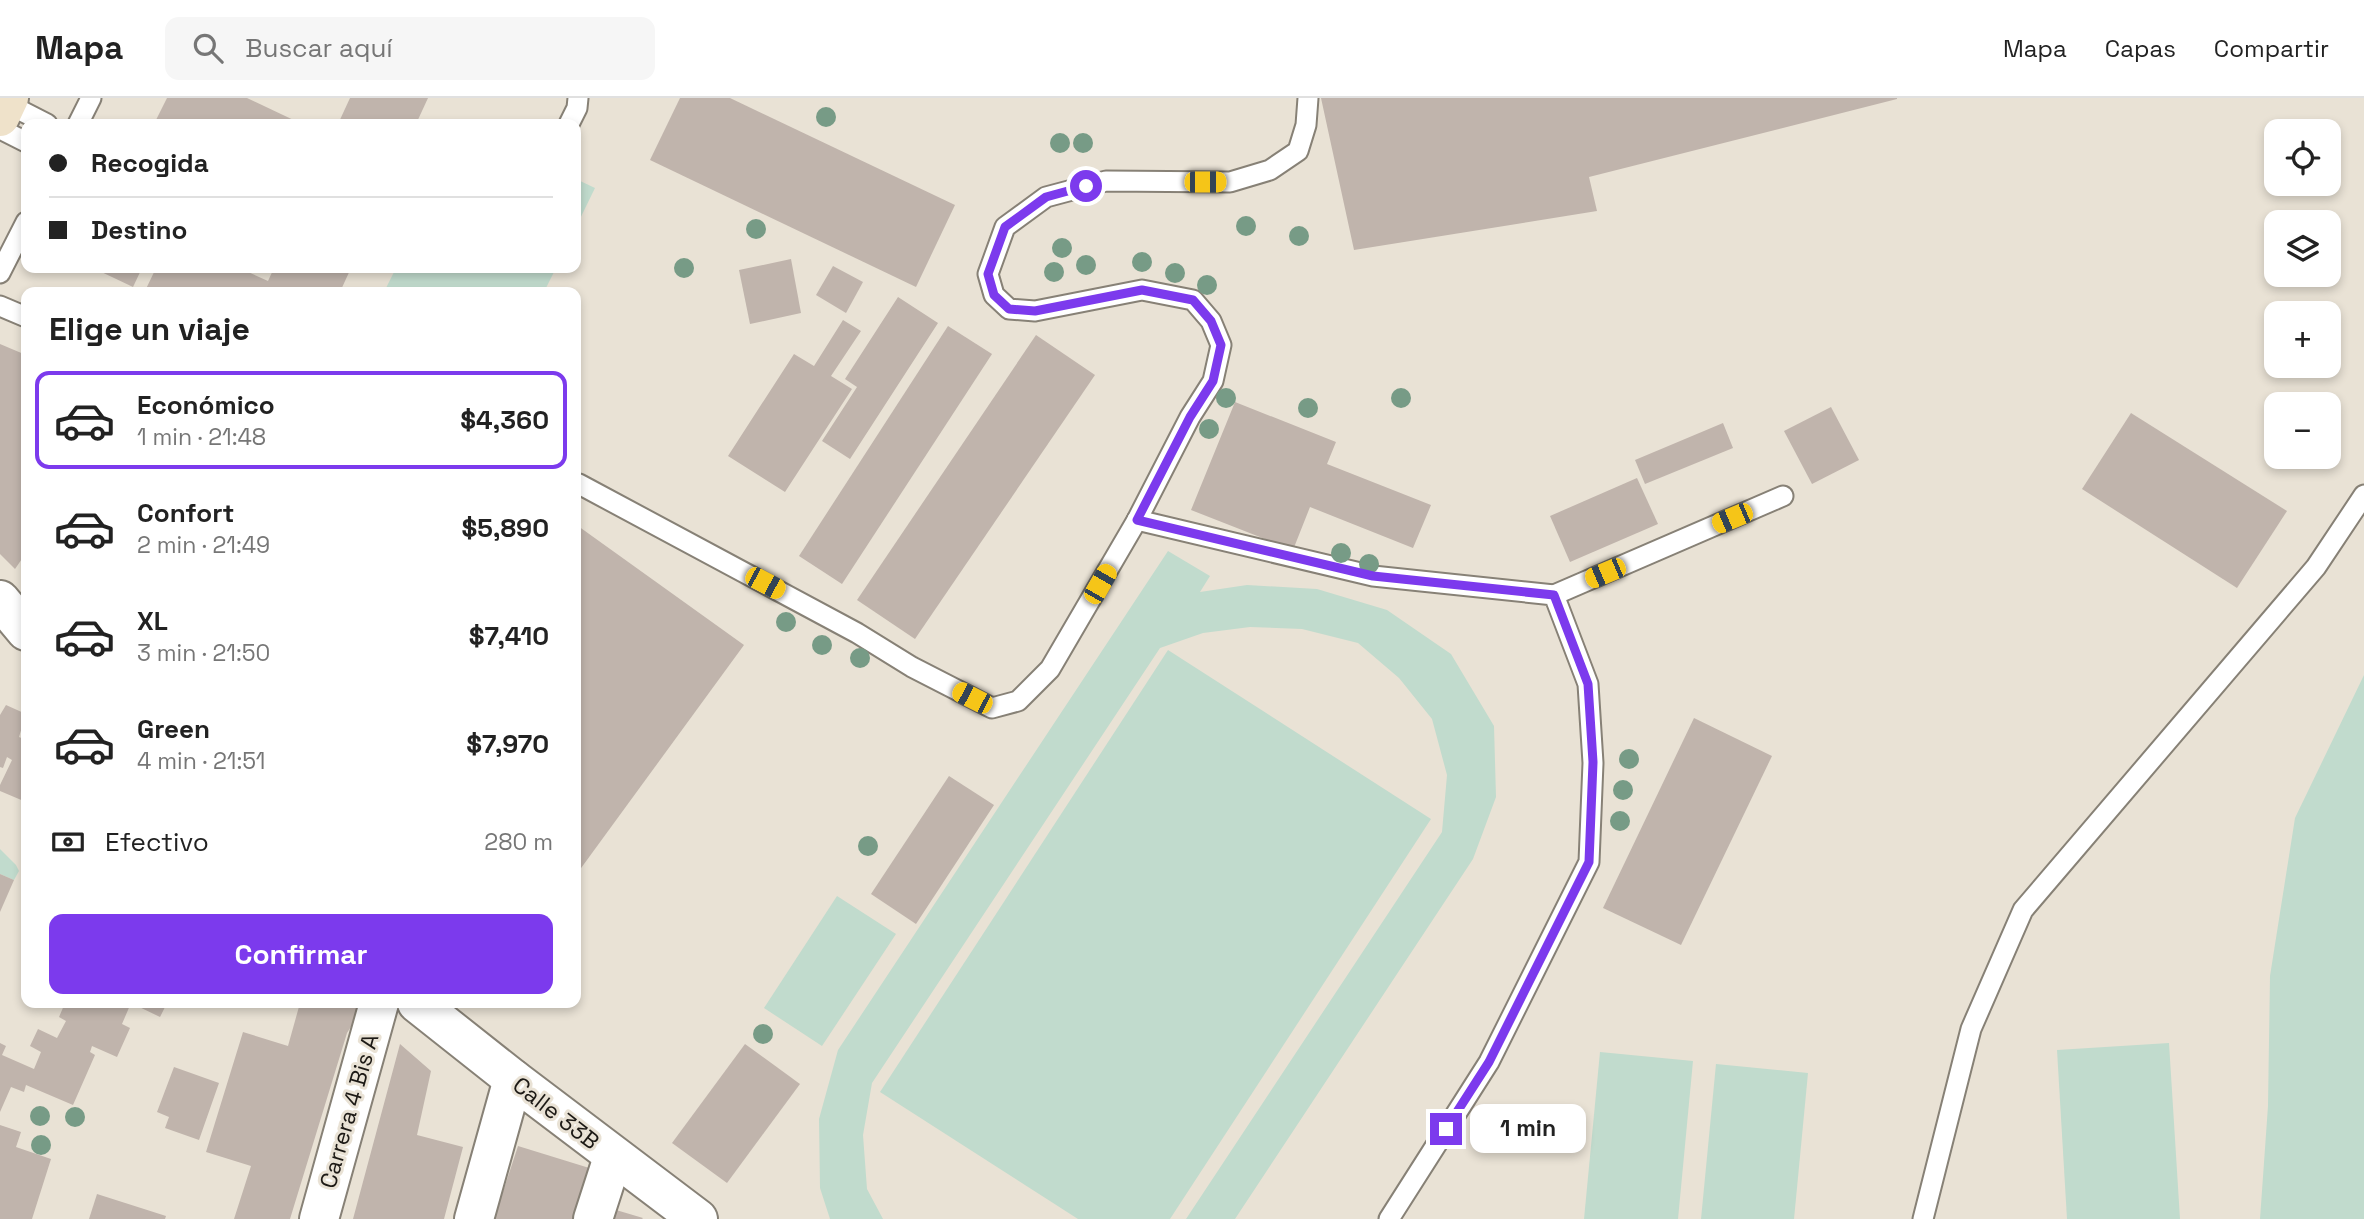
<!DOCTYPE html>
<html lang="es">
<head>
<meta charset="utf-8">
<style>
	:root { --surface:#fff; --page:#f6f6f6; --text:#222; --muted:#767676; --line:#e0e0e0; --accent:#7c3aed }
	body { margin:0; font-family:"Space Grotesk",sans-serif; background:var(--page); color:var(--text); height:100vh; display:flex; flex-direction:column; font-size:26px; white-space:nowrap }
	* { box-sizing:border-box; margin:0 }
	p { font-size:23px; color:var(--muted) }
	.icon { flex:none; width:38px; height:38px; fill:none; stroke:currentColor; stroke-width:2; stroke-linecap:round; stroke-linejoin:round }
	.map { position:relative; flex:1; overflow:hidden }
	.panel { position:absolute; left:21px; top:189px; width:560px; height:721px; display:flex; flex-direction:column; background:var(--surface); border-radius:14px; box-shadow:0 4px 10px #0003 }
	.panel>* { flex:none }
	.hud { position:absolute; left:21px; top:21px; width:560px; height:154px; border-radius:14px; box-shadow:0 4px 10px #0003; display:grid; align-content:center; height:154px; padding:0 28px; background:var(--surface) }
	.fabs { position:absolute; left:2264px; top:21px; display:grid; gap:14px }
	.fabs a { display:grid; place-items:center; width:77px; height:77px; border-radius:14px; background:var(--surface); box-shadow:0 4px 10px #0003; font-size:35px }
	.end { position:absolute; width:32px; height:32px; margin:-16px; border:9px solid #7c3aed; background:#fff; box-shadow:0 0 0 4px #fff }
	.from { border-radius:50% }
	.bubble { position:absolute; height:49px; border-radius:14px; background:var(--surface); box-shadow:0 4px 10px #0003; font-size:23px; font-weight:700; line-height:49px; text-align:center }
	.car { position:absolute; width:21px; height:42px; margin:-21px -10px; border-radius:9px; box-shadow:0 0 5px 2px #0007; background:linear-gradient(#f5c518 24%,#345 0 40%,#f5c518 0 76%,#345 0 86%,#f5c518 0) }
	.hud b { display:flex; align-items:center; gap:24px; height:66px; font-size:26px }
	.hud b+b { border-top:2px solid var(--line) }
	.hud i { width:18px; height:18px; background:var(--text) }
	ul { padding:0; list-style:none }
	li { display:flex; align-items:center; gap:21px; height:98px; margin:0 14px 10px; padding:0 14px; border:4px solid transparent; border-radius:14px }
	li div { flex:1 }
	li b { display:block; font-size:26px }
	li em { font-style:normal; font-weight:700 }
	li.on { border-color:var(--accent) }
	li>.icon { width:63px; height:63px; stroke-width:1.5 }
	h2 { padding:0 28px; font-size:32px; line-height:84px }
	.pay { display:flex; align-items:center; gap:18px; height:77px; padding:0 28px; font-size:26px }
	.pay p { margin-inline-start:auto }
	.primary-button { display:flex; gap:14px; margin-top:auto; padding:14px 28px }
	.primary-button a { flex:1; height:80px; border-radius:14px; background:var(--accent); color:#fff; font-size:28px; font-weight:700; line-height:80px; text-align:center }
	header { display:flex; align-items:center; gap:42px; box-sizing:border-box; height:98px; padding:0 35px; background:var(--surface); border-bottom:2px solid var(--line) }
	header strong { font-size:33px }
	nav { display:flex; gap:38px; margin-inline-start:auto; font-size:24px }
	.search { width:490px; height:63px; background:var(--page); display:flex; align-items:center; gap:18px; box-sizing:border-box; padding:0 24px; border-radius:14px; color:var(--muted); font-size:26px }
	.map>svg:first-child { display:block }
	.green { fill:#c1dbcd }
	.building { fill:#c0b4ac }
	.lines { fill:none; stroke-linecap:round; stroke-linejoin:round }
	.service-casing { stroke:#878176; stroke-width:23 }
	.minor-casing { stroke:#878176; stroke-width:42 }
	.secondary-casing { stroke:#878176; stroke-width:42 }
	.service { stroke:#fff; stroke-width:19 }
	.minor { stroke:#fff; stroke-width:38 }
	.secondary { stroke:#efe2ca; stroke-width:38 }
	.tree { fill:#779b86 }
	.route { stroke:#7c3aed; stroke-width:9 }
	.labels { text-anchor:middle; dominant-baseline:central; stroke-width:6; stroke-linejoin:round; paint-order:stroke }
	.street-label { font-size:23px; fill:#1c1915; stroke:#e9e2d5 }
</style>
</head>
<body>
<header>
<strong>Mapa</strong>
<div class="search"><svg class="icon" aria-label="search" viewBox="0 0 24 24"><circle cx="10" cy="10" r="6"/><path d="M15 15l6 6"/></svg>Buscar aquí</div>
<nav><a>Mapa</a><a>Capas</a><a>Compartir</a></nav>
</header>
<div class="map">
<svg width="2364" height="1121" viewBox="0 0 2364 1121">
	<rect width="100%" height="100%" fill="#e9e2d5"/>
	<g class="green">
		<path d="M576 81 595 90 576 129Z"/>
		<path d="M396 170H556L544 194H384Z"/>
		<path d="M1168 453 1210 478 1200 494 1247 487 1317 491 1387 512 1451 556 1494 628 1496 699 1473 761 1235 1121H1186L1442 734 1447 677 1432 621 1399 580 1358 545 1302 531 1250 529 1203 535 1160 550 872 985 863 1037 867 1091 883 1121H830L820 1090 819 1021 838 952Z"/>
		<path d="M1168 552 1431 721 1170 1121H1078L880 994Z"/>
		<path d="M2364 577V1121H2260L2268 1008 2270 878 2295 720Z"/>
		<path d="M0 751 16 767 19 773 14 782 0 776Z"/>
		<path d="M837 798 896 836 822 948 764 910Z"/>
		<path d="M2169 945 2180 1121H2067L2057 952Z"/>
		<path d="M1600 954 1693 963 1678 1121H1584Z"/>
		<path d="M1716 966 1808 975 1794 1121H1701Z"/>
	</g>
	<g class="building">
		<path d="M167 0H247L302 26H154Z"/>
		<path d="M350 0H428L416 26H338Z"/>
		<path d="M680 0H730L955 107 916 189 650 62Z"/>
		<path d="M1321 0H1897V1L1589 79 1597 113 1354 152Z"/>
		<path d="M791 161 801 215 750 226 739 172Z"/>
		<path d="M833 168 863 184 846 215 816 197Z"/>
		<path d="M93 170H142L133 189Z"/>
		<path d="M156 170H239L268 183 274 170H351L340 194H148L145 193Z"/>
		<path d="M898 199 938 225 850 361 822 343 857 289 845 281Z"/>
		<path d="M843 222 861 233 831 278 852 291 785 394 728 358 794 256 814 268Z"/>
		<path d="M948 228 992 256 842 486 799 458Z"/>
		<path d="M1036 237 1095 277 915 541 857 502Z"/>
		<path d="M0 246 26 257V455L15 471 0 456Z"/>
		<path d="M1235 304 1336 344 1327 366 1431 407 1413 450 1310 409 1293 452 1191 412Z"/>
		<path d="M1831 309 1859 362 1812 386 1784 333Z"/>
		<path d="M2131 315 2287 413 2237 490 2082 391Z"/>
		<path d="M1723 325 1733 350 1645 386 1635 362Z"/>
		<path d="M1637 380 1658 426 1570 464 1550 418Z"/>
		<path d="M578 428 744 547 576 777V431Z"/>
		<path d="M6 607 26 616 19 639 26 642V704L0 693V687L12 662 7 659 3 670 0 669V617Z"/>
		<path d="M1694 620 1772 658 1681 847 1603 810Z"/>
		<path d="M949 678 994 707 916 826 871 796Z"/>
		<path d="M0 776 14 782 0 814Z"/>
		<path d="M65 905 74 908 76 905H167L160 919 131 905 122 926 130 930 117 959 92 948 90 954 95 957 73 1007 26 987 24 994 11 989 0 1014V945L6 948 2 957 34 971 41 954 30 948 38 931 57 940 66 923 59 919Z"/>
		<path d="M300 905H351L361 913 347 935 290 1121H234L251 1068 206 1054 243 934 288 948Z"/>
		<path d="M400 946 431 973 417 1037 463 1049 444 1121H353Z"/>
		<path d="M745 946 800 986 727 1085 672 1045Z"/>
		<path d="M174 969 219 985 199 1042 165 1030 169 1019 157 1014Z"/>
		<path d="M0 1027 21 1034 16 1049 51 1061 32 1121H0Z"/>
		<path d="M518 1048 599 1073 583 1121H494Z"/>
		<path d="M97 1096 166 1118 165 1121H89Z"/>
		<path d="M606 1109 643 1120 642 1121H603Z"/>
	</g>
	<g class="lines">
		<defs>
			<g id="service">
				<path d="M6 5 47 26"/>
				<path d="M78 26 91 0"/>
				<path d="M569 26 577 10 578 0"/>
				<path d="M0 31 26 44"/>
				<path d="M0 175 26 124"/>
				<path d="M0 208 26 219"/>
				<path d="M576 386H579L857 535 912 569 992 610 1018 603 1050 571 1137 422 1190 319 1213 283 1221 247 1211 223 1193 202 1142 192 1035 213 1009 211 994 197 988 176 1005 129 1046 99 1106 83 1230 84 1270 72 1298 53 1306 27 1308 0"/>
				<path d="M1137 422 1373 478 1554 497 1588 586 1593 665 1589 764 1489 964 1389 1121"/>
				<path d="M1554 497 1783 398"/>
				<path d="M1923 1121 1971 931 2023 812 2316 469 2364 397"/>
			</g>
			<g id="minor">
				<path d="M0 502 26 533"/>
				<path d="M417 905 513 981 698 1121"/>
				<path d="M319 1121 379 905"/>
				<path d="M474 1121 513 981"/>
				<path d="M593 1121 613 1059"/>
			</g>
			<path id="secondary" d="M0 19 9 0"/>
		</defs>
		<use href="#service" class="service-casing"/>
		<use href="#minor" class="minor-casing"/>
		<use href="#secondary" class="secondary-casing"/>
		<use href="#service" class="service"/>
		<use href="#minor" class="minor"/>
		<use href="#secondary" class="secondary"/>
	</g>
	<g class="tree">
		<circle cx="826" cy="19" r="10"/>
		<circle cx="1060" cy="45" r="10"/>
		<circle cx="1083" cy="45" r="10"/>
		<circle cx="1246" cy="128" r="10"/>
		<circle cx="756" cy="131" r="10"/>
		<circle cx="1299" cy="138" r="10"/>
		<circle cx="1062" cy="150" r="10"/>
		<circle cx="1142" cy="164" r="10"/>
		<circle cx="1086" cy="167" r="10"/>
		<circle cx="684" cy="170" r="10"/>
		<circle cx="1054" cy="174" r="10"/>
		<circle cx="1175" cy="175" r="10"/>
		<circle cx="1207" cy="187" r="10"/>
		<circle cx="1226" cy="300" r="10"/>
		<circle cx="1401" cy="300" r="10"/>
		<circle cx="1308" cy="310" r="10"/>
		<circle cx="1209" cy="331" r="10"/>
		<circle cx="1341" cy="455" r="10"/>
		<circle cx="1369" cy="466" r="10"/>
		<circle cx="786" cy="524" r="10"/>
		<circle cx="822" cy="547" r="10"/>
		<circle cx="860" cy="560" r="10"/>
		<circle cx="1629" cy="661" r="10"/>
		<circle cx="1623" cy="692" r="10"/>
		<circle cx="1620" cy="723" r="10"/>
		<circle cx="868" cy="748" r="10"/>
		<circle cx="763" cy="936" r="10"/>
		<circle cx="40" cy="1018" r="10"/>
		<circle cx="75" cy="1019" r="10"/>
		<circle cx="41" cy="1047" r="10"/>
	</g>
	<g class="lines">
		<path class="route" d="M1086 88 1046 99 1005 129 988 176 994 197 1009 211 1035 213 1142 192 1193 202 1211 223 1221 247 1213 283 1190 319 1137 422 1373 478 1554 497 1588 586 1593 664 1589 764 1489 964 1446 1031"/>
	</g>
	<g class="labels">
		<g class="street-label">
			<text transform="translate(349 1013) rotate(-74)">Carrera 4 Bis A</text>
			<text transform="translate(556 1015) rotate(38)">Calle 33B</text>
		</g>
	</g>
</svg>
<div class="fabs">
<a><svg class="icon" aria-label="locate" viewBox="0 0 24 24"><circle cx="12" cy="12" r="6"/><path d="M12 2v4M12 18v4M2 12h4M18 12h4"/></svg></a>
<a><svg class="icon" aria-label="layers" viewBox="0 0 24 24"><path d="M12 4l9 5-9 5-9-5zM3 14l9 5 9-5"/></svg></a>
<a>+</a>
<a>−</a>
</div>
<i class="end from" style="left:1086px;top:88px"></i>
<i class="end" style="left:1446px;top:1031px"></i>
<div class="bubble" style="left:1470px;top:1006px;width:116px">1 min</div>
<i class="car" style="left:1205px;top:84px;rotate:90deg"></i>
<i class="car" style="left:1732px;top:420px;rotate:247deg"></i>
<i class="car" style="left:1605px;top:475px;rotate:247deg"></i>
<i class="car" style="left:765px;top:485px;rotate:118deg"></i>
<i class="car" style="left:1100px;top:486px;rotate:30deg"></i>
<i class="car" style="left:972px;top:600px;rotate:297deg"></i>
<div class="hud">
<b><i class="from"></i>Recogida</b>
<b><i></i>Destino</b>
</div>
<section class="panel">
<h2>Elige un viaje</h2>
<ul>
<li class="on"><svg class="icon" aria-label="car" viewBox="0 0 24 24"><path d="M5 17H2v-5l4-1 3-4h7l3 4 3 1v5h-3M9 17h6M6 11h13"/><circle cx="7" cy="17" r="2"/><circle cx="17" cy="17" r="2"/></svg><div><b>Económico</b><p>1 min · 21:48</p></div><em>$4,360</em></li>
<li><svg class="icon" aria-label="car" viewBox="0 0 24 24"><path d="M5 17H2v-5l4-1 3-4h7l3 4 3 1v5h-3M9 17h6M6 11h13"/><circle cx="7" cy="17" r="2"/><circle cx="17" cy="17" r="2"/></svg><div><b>Confort</b><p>2 min · 21:49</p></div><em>$5,890</em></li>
<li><svg class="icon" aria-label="car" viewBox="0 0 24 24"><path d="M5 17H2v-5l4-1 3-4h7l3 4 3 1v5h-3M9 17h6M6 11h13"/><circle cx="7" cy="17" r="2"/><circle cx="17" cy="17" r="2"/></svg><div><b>XL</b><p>3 min · 21:50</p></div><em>$7,410</em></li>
<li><svg class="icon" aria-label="car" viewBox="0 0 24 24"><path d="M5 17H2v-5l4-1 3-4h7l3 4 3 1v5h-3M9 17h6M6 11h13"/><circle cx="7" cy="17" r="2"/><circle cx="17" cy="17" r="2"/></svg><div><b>Green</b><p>4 min · 21:51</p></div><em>$7,970</em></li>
</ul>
<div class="pay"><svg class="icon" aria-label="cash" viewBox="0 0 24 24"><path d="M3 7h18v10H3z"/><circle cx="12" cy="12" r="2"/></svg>Efectivo<p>280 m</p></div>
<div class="primary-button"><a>Confirmar</a></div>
</section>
</div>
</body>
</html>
